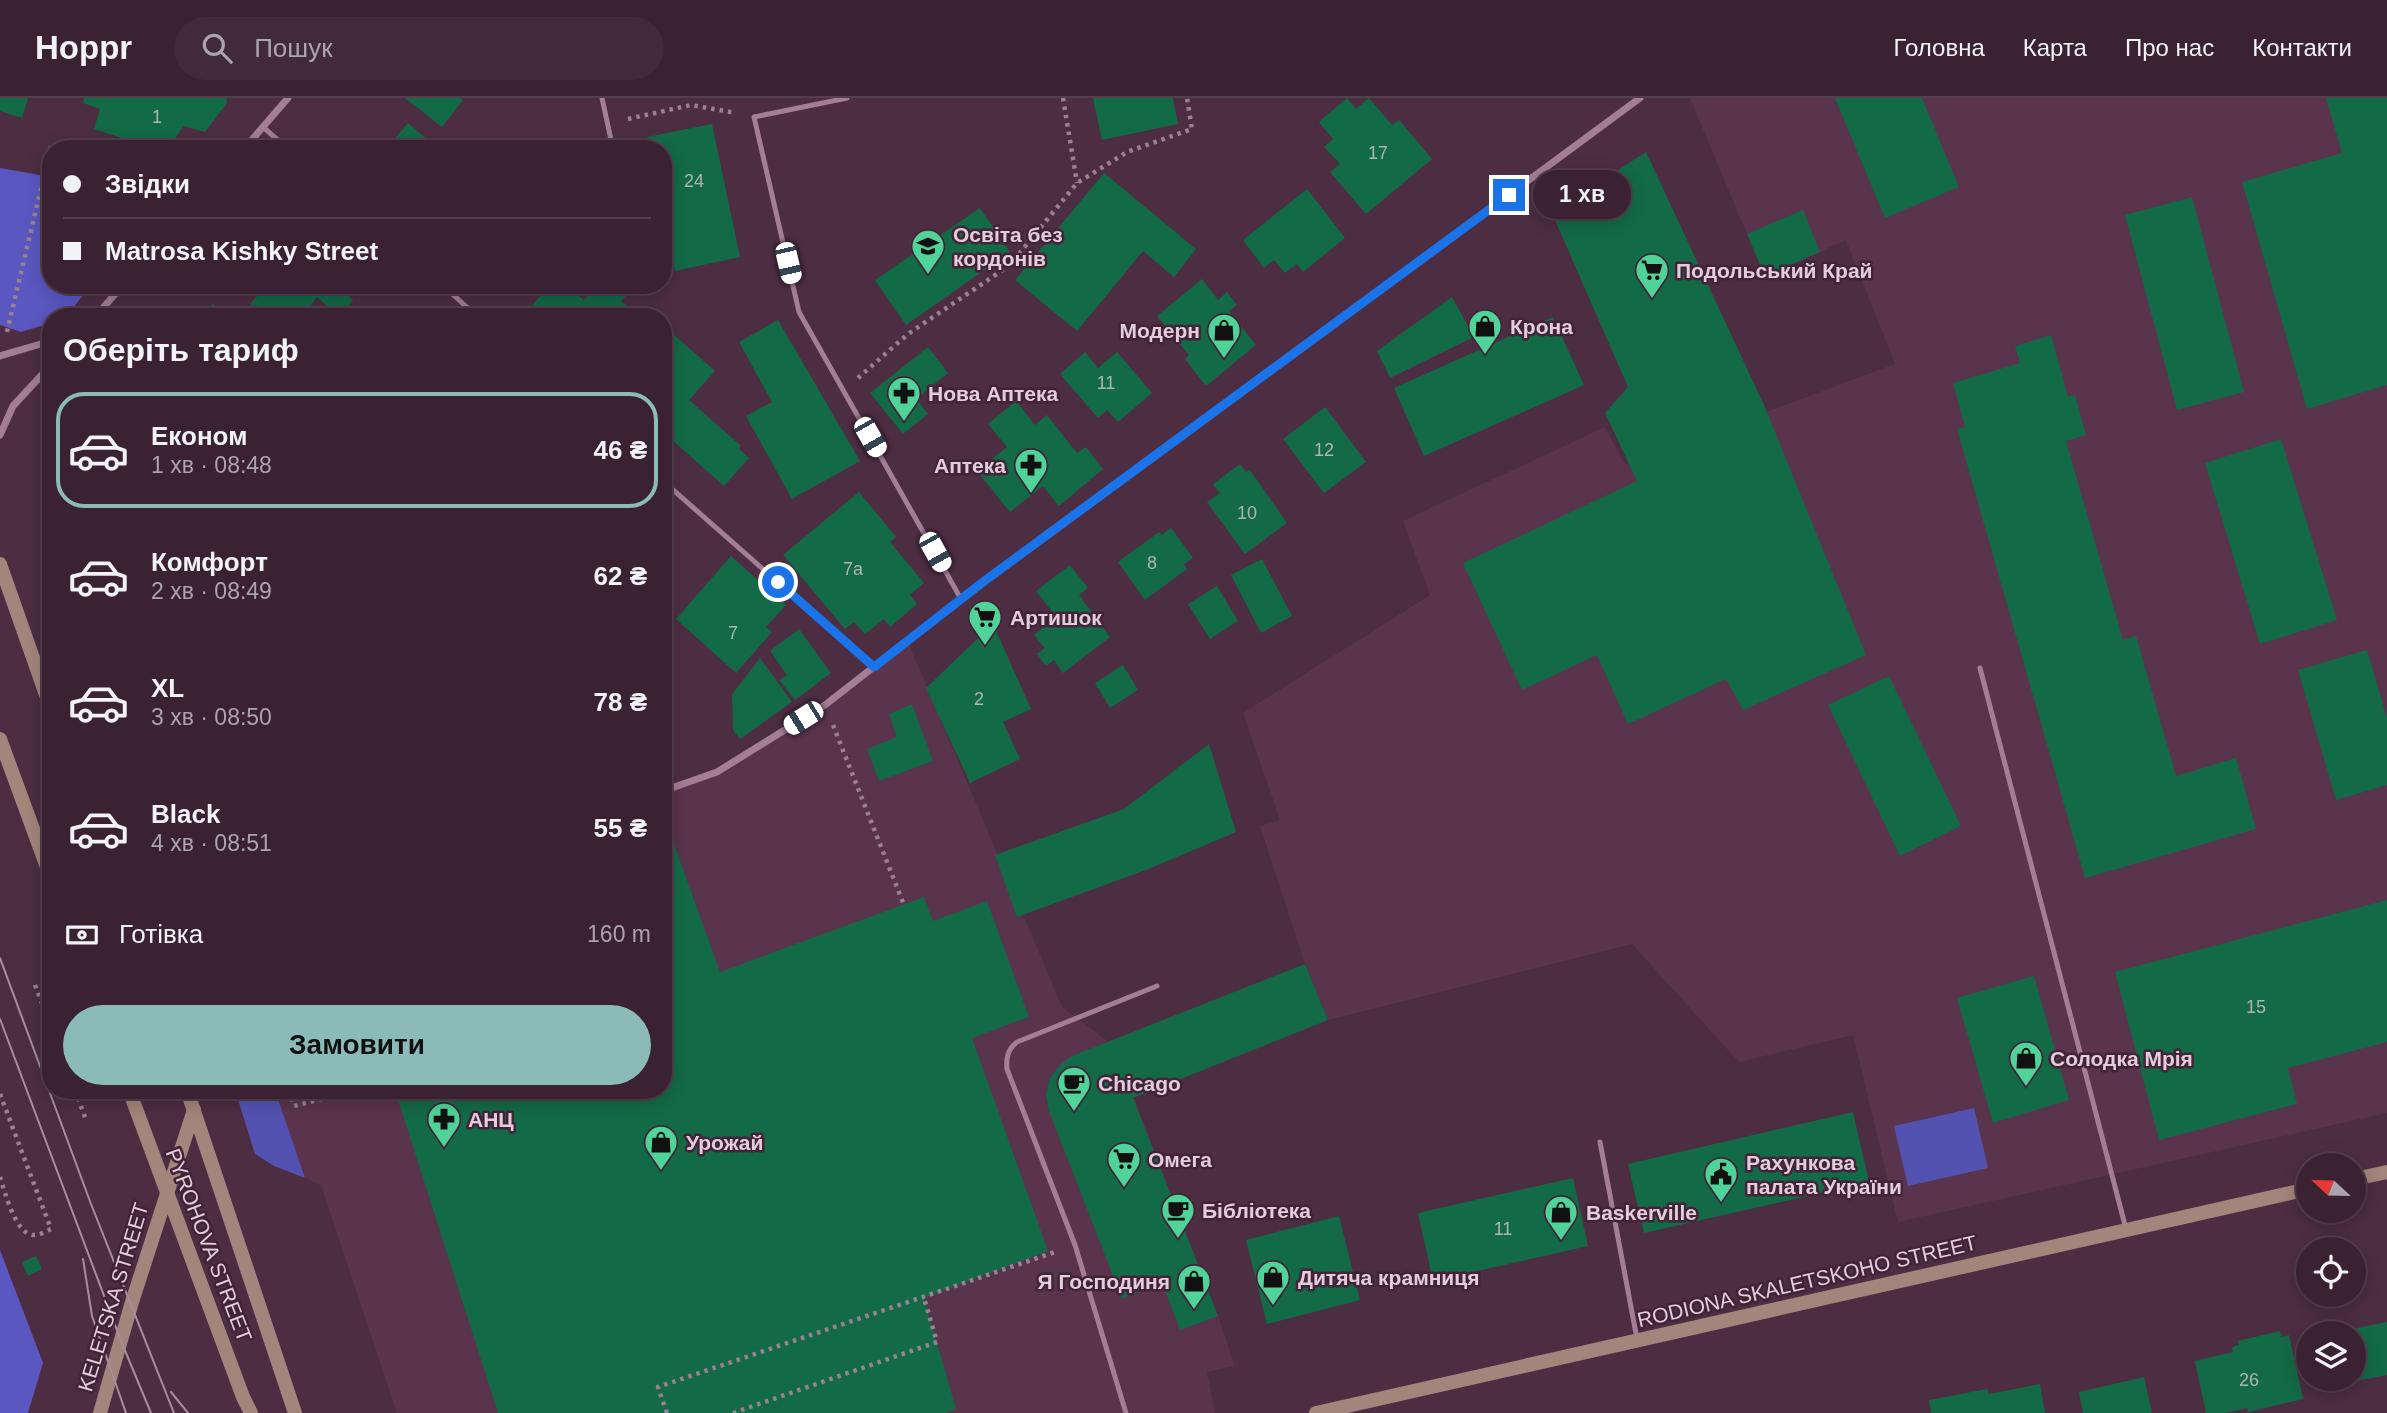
<!DOCTYPE html>
<html lang="uk">
<head>
<meta charset="utf-8">
<style>
	:root { --surface:#3a2232; --page:#412a3a; --text:#f1f3f6; --muted:#aba4ac; --line:#543f4d; --accent:#8bbbb9 }
	body { margin:0; font-family:Helvetica,sans-serif; background:var(--page); color:var(--text); height:100vh; display:flex; flex-direction:column; font-size:26px; white-space:nowrap }
	* { box-sizing:border-box; margin:0 }
	p { font-size:23px; color:var(--muted) }
	.icon { flex:none; width:38px; height:38px; fill:none; stroke:currentColor; stroke-width:2; stroke-linecap:round; stroke-linejoin:round }
	.map { position:relative; flex:1; overflow:hidden }
	.drawer { position:absolute; left:42px; top:210px; width:630px; height:791px; display:flex; flex-direction:column; background:var(--surface); border-radius:28px; box-shadow:0 4px 18px #0003,0 0 0 2px var(--line) }
	.drawer>* { flex:none }
	.banner { position:absolute; left:42px; top:42px; width:630px; height:154px; border-radius:28px; box-shadow:0 4px 18px #0003,0 0 0 2px var(--line); display:grid; align-content:center; height:154px; padding:0 21px; background:var(--surface) }
	.needle { width:46px; rotate:292deg }
	.fabs { position:absolute; left:2296px; top:1055px; display:grid; gap:14px }
	.fabs a { display:grid; place-items:center; width:70px; height:70px; border-radius:50%; background:var(--surface); box-shadow:0 4px 18px #0003,0 0 0 2px var(--line); font-size:35px }
	.end { position:absolute; width:32px; height:32px; margin:-16px; border:9px solid #1a73e8; background:#fff; box-shadow:0 0 0 4px #fff }
	.from { border-radius:50% }
	.bubble { position:absolute; height:49px; border-radius:24px; background:var(--surface); box-shadow:0 4px 18px #0003,0 0 0 2px var(--line); font-size:23px; font-weight:700; line-height:49px; text-align:center }
	.car { position:absolute; width:21px; height:42px; margin:-21px -10px; border-radius:9px; box-shadow:0 0 5px 2px #0007; background:linear-gradient(#fff 24%,#345 0 40%,#fff 0 76%,#345 0 86%,#fff 0) }
	.banner b { display:flex; align-items:center; gap:24px; height:66px; font-size:26px }
	.banner b+b { border-top:2px solid var(--line) }
	.banner i { width:18px; height:18px; background:var(--text) }
	ul { padding:0; list-style:none }
	li { display:flex; align-items:center; gap:21px; height:116px; margin:0 14px 10px; padding:0 7px; border:4px solid transparent; border-radius:28px }
	li div { flex:1 }
	li b { display:block; font-size:26px }
	li em { font-style:normal; font-weight:700 }
	li.selected { border-color:var(--accent) }
	li>.icon { width:63px; height:63px; stroke-width:1.5 }
	h2 { padding:0 21px; font-size:32px; line-height:84px }
	.pay { display:flex; align-items:center; gap:18px; height:77px; padding:0 21px; font-size:26px }
	.pay p { margin-inline-start:auto }
	.action { display:flex; gap:14px; margin-top:auto; padding:14px 21px }
	.action a { flex:1; height:80px; border-radius:42px; background:var(--accent); color:#111; font-size:28px; font-weight:700; line-height:80px; text-align:center }
	header { display:flex; align-items:center; gap:42px; box-sizing:border-box; height:98px; padding:0 35px; background:var(--surface); border-bottom:2px solid var(--line) }
	header strong { font-size:33px }
	nav { display:flex; gap:38px; margin-inline-start:auto; font-size:24px }
	.search { width:490px; height:63px; background:var(--page); display:flex; align-items:center; gap:18px; box-sizing:border-box; padding:0 24px; border-radius:38px; color:var(--muted); font-size:26px }
	.map>svg:first-child { display:block }
	.built { fill:#5a344d }
	.green { fill:#5452b1 }
	.forest { fill:#5a57c1 }
	.building { fill:#136a47 }
	.lines { fill:none; stroke-linecap:round; stroke-linejoin:round }
	.path { stroke:#9a8091; stroke-width:4.5; stroke-dasharray:3.5 5; stroke-linecap:butt }
	.service { stroke:#a37e95; stroke-width:5 }
	.minor { stroke:#a37e95; stroke-width:7 }
	.secondary { stroke:#a2857b; stroke-width:14 }
	.tram { stroke:#a78e9e; stroke-width:2 }
	.route { stroke:#1a73e8; stroke-width:9 }
	.labels { text-anchor:middle; dominant-baseline:central; stroke-width:5; stroke-linejoin:round; paint-order:stroke }
	.number-label { font-size:18px; fill:#aeb4b5 }
	.poi-label { font-size:21px; font-weight:bold; fill:#e2cdda; stroke:#422338; text-anchor:start }
	.street-label { font-size:21px; fill:#e2cdda; stroke:#422338 }
</style>
</head>
<body>
<header>
<strong>Hoppr</strong>
<div class="search"><svg class="icon" aria-label="search" viewBox="0 0 24 24"><circle cx="10" cy="10" r="6"/><path d="M15 15l6 6"/></svg>Пошук</div>
<nav><a>Головна</a><a>Карта</a><a>Про нас</a><a>Контакти</a></nav>
</header>
<div class="map">
<svg width="2387" height="1315" viewBox="0 0 2387 1315">
	<rect width="100%" height="100%" fill="#4d2d42"/>
	<g class="built">
		<path d="M1690 0H2387V1015L1898 1124 1853 937 1739 964 1632 846 1328 922 1305 866 1260 728 1280 722 1243 615 1430 497 1403 423 1605 329 1625 367 1895 266 1846 142 1765 179Z"/>
		<path d="M907 542 1062 909 1109 944 1134 1000 1218 1218 1235 1268 1207 1274 1215 1315H397L321 1087 305 1080 275 992H663V693L717 674 825 607Z"/>
	</g>
	<g class="green">
		<path d="M235 992H275L305 1080 274 1068 255 1056Z"/>
		<path d="M1974 1010 1988 1070 1908 1088 1894 1028Z"/>
	</g>
	<g class="forest">
		<path d="M0 70 51 79V187H91L66 219H51V225L21 234 0 227Z"/>
		<path d="M0 1152 43 1265 28 1315H0Z"/>
	</g>
	<g class="building">
		<path d="M0 0H28L22 20 0 13Z"/>
		<path d="M84 0H226L227 5 205 34 184 28 167 51H156L94 31 100 11 83 5Z"/>
		<path d="M405 0H460L463 2 442 29Z"/>
		<path d="M1093 0H1173L1178 26 1102 42Z"/>
		<path d="M1347 0 1356 11 1369 0 1392 27 1399 22 1432 61 1366 116 1330 74 1340 66 1324 49 1333 41 1319 24Z"/>
		<path d="M1835 0H1922L1959 89 1885 120Z"/>
		<path d="M2326 0H2387V287L2307 311 2242 84 2342 55Z"/>
		<path d="M408 25 435 48 433 51H386Z"/>
		<path d="M712 26 740 159 675 173 663 116V51H649L647 39Z"/>
		<path d="M1646 54 1764 307 1866 557 1743 612 1726 581 1628 626 1597 557 1522 592 1463 465 1637 383 1605 315 1628 289 1552 115Z"/>
		<path d="M1104 75 1196 151 1174 179 1143 153 1077 233 1015 182Z"/>
		<path d="M1307 91 1345 140 1303 174 1297 166 1285 175 1274 162 1264 170 1243 142Z"/>
		<path d="M2192 99 2244 294 2177 312 2125 117Z"/>
		<path d="M980 110 1010 154 906 227 875 182Z"/>
		<path d="M1803 112 1820 154 1765 178 1747 136Z"/>
		<path d="M1202 181 1218 202 1227 194 1237 207 1229 213 1256 247 1206 288 1185 261 1189 257 1157 218Z"/>
		<path d="M267 187H336L353 202 339 219 317 199 311 207 324 219H265L250 206Z"/>
		<path d="M550 187H570L576 193 575 195 584 202 598 187H636L621 203 632 212 626 219H536L528 212Z"/>
		<path d="M1452 199 1474 239 1390 280 1377 253Z"/>
		<path d="M213 206 228 219H202Z"/>
		<path d="M1553 219 1584 287 1424 358 1394 290Z"/>
		<path d="M778 222 860 363 792 401 746 318 772 304 739 244Z"/>
		<path d="M673 236 715 273 689 302 741 348 739 351 749 360 724 388 663 334V247Z"/>
		<path d="M2051 237 2068 299 2075 297 2086 337 2066 343 2123 542 2136 538 2176 678 2236 660 2256 731 2085 780 1957 331 1965 329 1953 285 2020 265 2015 248Z"/>
		<path d="M928 249 948 275 916 301 928 316 903 336 870 295Z"/>
		<path d="M1085 254 1098 270 1117 254 1152 295 1118 324 1107 312 1098 320 1060 276Z"/>
		<path d="M1016 303 1035 327 1047 317 1077 355 1086 349 1103 371 1059 408 1043 388 1010 414 977 373 1007 349 988 326Z"/>
		<path d="M1325 309 1366 364 1324 395 1283 341Z"/>
		<path d="M2281 341 2337 522 2260 546 2205 365Z"/>
		<path d="M1240 366 1246 374 1250 372 1287 425 1245 456 1207 404 1220 395 1213 386Z"/>
		<path d="M859 394 896 439 890 444 924 485 910 497 917 506 890 529 884 521 865 536 854 524 845 531 783 457Z"/>
		<path d="M1171 430 1193 460 1184 466 1187 471 1145 502 1118 464 1159 434 1162 437Z"/>
		<path d="M731 458 786 507 766 529 772 534 736 575 676 521Z"/>
		<path d="M1262 461 1292 518 1261 535 1231 477Z"/>
		<path d="M1070 467 1088 490 1079 497 1110 539 1063 575 1054 562 1046 568 1037 556 1045 550 1034 537 1043 530 1041 526 1054 516 1036 493Z"/>
		<path d="M1217 488 1238 523 1210 541 1188 506Z"/>
		<path d="M993 526 1031 611 1003 624 1020 661 970 685 926 590Z"/>
		<path d="M799 531 831 575 795 602 779 582 787 577 770 553Z"/>
		<path d="M2367 552 2387 620V687L2336 702 2298 572Z"/>
		<path d="M760 560 792 604 740 641 733 632 732 596Z"/>
		<path d="M1123 567 1138 592 1110 610 1095 585Z"/>
		<path d="M1889 578 1961 728 1900 758 1828 607Z"/>
		<path d="M912 606 933 663 879 683 867 651 897 639 889 616Z"/>
		<path d="M1209 646 1236 734 1146 772 1017 819 995 757 1124 711Z"/>
		<path d="M670 735 720 874 924 799 933 823 987 803 1029 919 972 940 1048 1153 924 1200 956 1311 945 1315H498L395 992H663V737Z"/>
		<path d="M2387 802V944L2288 970 2297 1006 2159 1042 2115 874Z"/>
		<path d="M1305 866 1328 922 1133 1000 1218 1218 1180 1232 1162 1184 1122 1201 1049 1013 1046 997 1050 980 1060 967 1072 958Z"/>
		<path d="M2034 878 2069 1002 1993 1025 1957 900Z"/>
		<path d="M1853 1014 1869 1084 1644 1135 1628 1066Z"/>
		<path d="M1573 1080 1588 1148 1433 1183 1418 1115Z"/>
		<path d="M1339 1118 1360 1202 1267 1226 1246 1142Z"/>
		<path d="M36 1158 42 1171 28 1178 22 1164Z"/>
		<path d="M2387 1224V1277L2346 1285 2345 1281H2354V1236H2343V1233Z"/>
		<path d="M2280 1233 2281 1239 2289 1237 2303 1301 2248 1314 2247 1310 2225 1315H2206L2195 1263 2233 1254 2232 1249 2239 1247 2238 1243Z"/>
		<path d="M2144 1279 2152 1315H2083L2079 1294Z"/>
		<path d="M2040 1286 2045 1315H1931L1929 1302 1987 1291 1989 1296Z"/>
	</g>
	<g class="lines">
		<g class="path">
			<path d="M1063 0 1077 85"/>
			<path d="M628 21 691 7 736 15"/>
			<path d="M7 234 51 48"/>
			<path d="M858 280 908 236 1010 167 1077 85 1127 54 1192 31 1187 0"/>
			<path d="M833 627 904 807"/>
			<path d="M35 887 51 929"/>
			<path d="M75 992 86 1022"/>
			<path d="M289 992 294 1008 345 995"/>
			<path d="M0 996 51 1131C46 1133 40 1137 35 1137 16 1139 5 1094 0 1079"/>
			<path d="M667 1315 658 1289 1055 1154"/>
			<path d="M733 1315 937 1244 924 1200"/>
		</g>
		<g class="service">
			<path d="M602 0 613 51"/>
			<path d="M847 0 754 19 799 214 961 501"/>
			<path d="M263 29 288 51"/>
			<path d="M442 187 478 219"/>
			<path d="M663 383 874 569"/>
			<path d="M1980 570 2126 1131"/>
			<path d="M1600 1044 1637 1241"/>
			<path d="M1126 1315 1075 1147 1007 971C1006 959 1008 951 1017 944L1157 888"/>
		</g>
		<g class="minor">
			<path d="M244 51 288 0"/>
			<path d="M95 219 123 187"/>
			<path d="M0 258 51 243"/>
			<path d="M0 337 13 308 51 267"/>
			<path d="M663 693 717 674 825 607 961 501 1640 0"/>
		</g>
		<g class="secondary">
			<path d="M0 466 51 611"/>
			<path d="M0 641 51 780"/>
			<path d="M129 992 243 1299 251 1315"/>
			<path d="M187 992 295 1315"/>
			<path d="M2354 1081 2387 1074"/>
			<path d="M100 1315 132 1204 194 1012"/>
			<path d="M1316 1315 2308 1091"/>
		</g>
		<g class="tram">
			<path d="M0 860 91 1106 174 1315"/>
			<path d="M0 921 121 1243 151 1315"/>
			<path d="M83 1161 92 1218 126 1315"/>
			<path d="M171 1294 188 1315"/>
		</g>
	</g>
	<g class="lines">
		<path class="route" d="M778 484 874 569 983 484 1509 97"/>
	</g>
	<defs>
		<symbol id="school-pin" viewBox="-11 -11 22 30"><path d="M0 17L-7.5 6A9.5 9.5 0 1 1 7.5 6Z" fill="#50d398" stroke="#422338"/><path d="M0-5L7-2L0 1L-7-2ZM-4 1L0 2.5L4 1V4Q0 6-4 4Z" fill="#111"/></symbol>
		<symbol id="supermarket-pin" viewBox="-11 -11 22 30"><path d="M0 17L-7.5 6A9.5 9.5 0 1 1 7.5 6Z" fill="#50d398" stroke="#422338"/><path d="M-6-5.5h2.5l.6 2H6L4.5 2H-2.5L-4.4-4H-6ZM-1.5 3.2a1.3 1.3 0 1 0 .1 0ZM3 3.2a1.3 1.3 0 1 0 .1 0Z" fill="#111"/></symbol>
		<symbol id="shop-pin" viewBox="-11 -11 22 30"><path d="M0 17L-7.5 6A9.5 9.5 0 1 1 7.5 6Z" fill="#50d398" stroke="#422338"/><path d="M-5-2.5h2.3a2.7 3.5 0 0 1 5.4 0H5L5.5 6h-11ZM-1.5-2.5h3a1.5 2.3 0 0 0-3 0Z" fill="#111"/></symbol>
		<symbol id="pharmacy-pin" viewBox="-11 -11 22 30"><path d="M0 17L-7.5 6A9.5 9.5 0 1 1 7.5 6Z" fill="#50d398" stroke="#422338"/><path d="M-2-6h4v4h4v4h-4v4h-4v-4h-4v-4h4Z" fill="#111"/></symbol>
		<symbol id="cafe-pin" viewBox="-11 -11 22 30"><path d="M0 17L-7.5 6A9.5 9.5 0 1 1 7.5 6Z" fill="#50d398" stroke="#422338"/><path d="M-5.5-4.5H6V0H3Q3 3.5 0 3.5H-2.5Q-5.5 3.5-5.5 0ZM3-3.2v2h1.7v-2ZM-6 4.5H4V6H-6Z" fill="#111"/></symbol>
		<symbol id="civic-pin" viewBox="-11 -11 22 30"><path d="M0 17L-7.5 6A9.5 9.5 0 1 1 7.5 6Z" fill="#50d398" stroke="#422338"/><path d="M-.6-6.5H3V-4.5H.6V-3L4-1V1h2V6H-6V1h2V-1L-.6-3ZM-1.2 2.5V6h2.4V2.5Z" fill="#111"/></symbol>
	</defs>
	<g fill-rule="evenodd">
		<use href="#school-pin" x="909" y="129" width="38" height="52"/>
		<use href="#supermarket-pin" x="1633" y="153" width="38" height="52"/>
		<use href="#shop-pin" x="1466" y="209" width="38" height="52"/>
		<use href="#shop-pin" x="1205" y="213" width="38" height="52"/>
		<use href="#pharmacy-pin" x="885" y="276" width="38" height="52"/>
		<use href="#pharmacy-pin" x="1012" y="348" width="38" height="52"/>
		<use href="#supermarket-pin" x="966" y="500" width="38" height="52"/>
		<use href="#shop-pin" x="2007" y="941" width="38" height="52"/>
		<use href="#cafe-pin" x="1055" y="966" width="38" height="52"/>
		<use href="#pharmacy-pin" x="425" y="1002" width="38" height="52"/>
		<use href="#shop-pin" x="642" y="1025" width="38" height="52"/>
		<use href="#supermarket-pin" x="1105" y="1042" width="38" height="52"/>
		<use href="#civic-pin" x="1702" y="1057" width="38" height="52"/>
		<use href="#cafe-pin" x="1159" y="1093" width="38" height="52"/>
		<use href="#shop-pin" x="1542" y="1095" width="38" height="52"/>
		<use href="#shop-pin" x="1254" y="1160" width="38" height="52"/>
		<use href="#shop-pin" x="1175" y="1164" width="38" height="52"/>
	</g>
	<g class="labels">
		<g class="number-label">
			<text x="157" y="19">1</text>
			<text x="1378" y="55">17</text>
			<text x="694" y="83">24</text>
			<text x="1106" y="285">11</text>
			<text x="1324" y="352">12</text>
			<text x="1247" y="415">10</text>
			<text x="1152" y="465">8</text>
			<text x="853" y="471">7а</text>
			<text x="733" y="535">7</text>
			<text x="979" y="601">2</text>
			<text x="2256" y="909">15</text>
			<text x="1503" y="1131">11</text>
			<text x="2249" y="1282">26</text>
		</g>
		<g class="poi-label">
			<text x="953" y="136">Освіта без<tspan x="953" dy="24">кордонів</tspan></text>
			<text x="1676" y="172">Подольський Край</text>
			<text x="1510" y="228">Крона</text>
			<text x="1200" y="232" text-anchor="end">Модерн</text>
			<text x="928" y="295">Нова Аптека</text>
			<text x="1006" y="367" text-anchor="end">Аптека</text>
			<text x="1010" y="519">Артишок</text>
			<text x="2050" y="960">Солодка Мрія</text>
			<text x="1098" y="985">Chicago</text>
			<text x="468" y="1021">АНЦ</text>
			<text x="686" y="1044">Урожай</text>
			<text x="1148" y="1061">Омега</text>
			<text x="1746" y="1064">Рахункова<tspan x="1746" dy="24">палата України</tspan></text>
			<text x="1202" y="1112">Бібліотека</text>
			<text x="1586" y="1114">Baskerville</text>
			<text x="1298" y="1179">Дитяча крамниця</text>
			<text x="1170" y="1183" text-anchor="end">Я Господиня</text>
		</g>
		<g class="street-label">
			<text transform="translate(209 1147) rotate(69)">PYROHOVA STREET</text>
			<text transform="translate(1807 1183) rotate(-13)">RODIONA SKALETSKOHO STREET</text>
			<text transform="translate(113 1199) rotate(-73)">KELETSKA STREET</text>
		</g>
	</g>
</svg>
<div class="fabs">
<a><svg class="needle" viewBox="-14 -14 28 28"><path d="M0-13l5 13h-10z" fill="#e53935"/><path d="M0 13l5-13h-10z" fill="#aba4ac"/></svg></a>
<a><svg class="icon" aria-label="locate" viewBox="0 0 24 24"><circle cx="12" cy="12" r="6"/><path d="M12 2v4M12 18v4M2 12h4M18 12h4"/></svg></a>
<a><svg class="icon" aria-label="layers" viewBox="0 0 24 24"><path d="M12 4l9 5-9 5-9-5zM3 14l9 5 9-5"/></svg></a>
</div>
<i class="end from" style="left:778px;top:484px"></i>
<i class="end" style="left:1509px;top:97px"></i>
<div class="bubble" style="left:1533px;top:72px;width:98px">1 хв</div>
<i class="car" style="left:788px;top:165px;rotate:167deg"></i>
<i class="car" style="left:870px;top:339px;rotate:150deg"></i>
<i class="car" style="left:935px;top:454px;rotate:151deg"></i>
<i class="car" style="left:803px;top:620px;rotate:238deg"></i>
<div class="banner">
<b><i class="from"></i>Звідки</b>
<b><i></i>Matrosa Kishky Street</b>
</div>
<section class="drawer">
<h2>Оберіть тариф</h2>
<ul>
<li class="selected"><svg class="icon" aria-label="car" viewBox="0 0 24 24"><path d="M5 17H2v-5l4-1 3-4h7l3 4 3 1v5h-3M9 17h6M6 11h13"/><circle cx="7" cy="17" r="2"/><circle cx="17" cy="17" r="2"/></svg><div><b>Економ</b><p>1 хв · 08:48</p></div><em>46 ₴</em></li>
<li><svg class="icon" aria-label="car" viewBox="0 0 24 24"><path d="M5 17H2v-5l4-1 3-4h7l3 4 3 1v5h-3M9 17h6M6 11h13"/><circle cx="7" cy="17" r="2"/><circle cx="17" cy="17" r="2"/></svg><div><b>Комфорт</b><p>2 хв · 08:49</p></div><em>62 ₴</em></li>
<li><svg class="icon" aria-label="car" viewBox="0 0 24 24"><path d="M5 17H2v-5l4-1 3-4h7l3 4 3 1v5h-3M9 17h6M6 11h13"/><circle cx="7" cy="17" r="2"/><circle cx="17" cy="17" r="2"/></svg><div><b>XL</b><p>3 хв · 08:50</p></div><em>78 ₴</em></li>
<li><svg class="icon" aria-label="car" viewBox="0 0 24 24"><path d="M5 17H2v-5l4-1 3-4h7l3 4 3 1v5h-3M9 17h6M6 11h13"/><circle cx="7" cy="17" r="2"/><circle cx="17" cy="17" r="2"/></svg><div><b>Black</b><p>4 хв · 08:51</p></div><em>55 ₴</em></li>
</ul>
<div class="pay"><svg class="icon" aria-label="cash" viewBox="0 0 24 24"><path d="M3 7h18v10H3z"/><circle cx="12" cy="12" r="2"/></svg>Готівка<p>160 m</p></div>
<div class="action"><a>Замовити</a></div>
</section>
</div>
</body>
</html>
